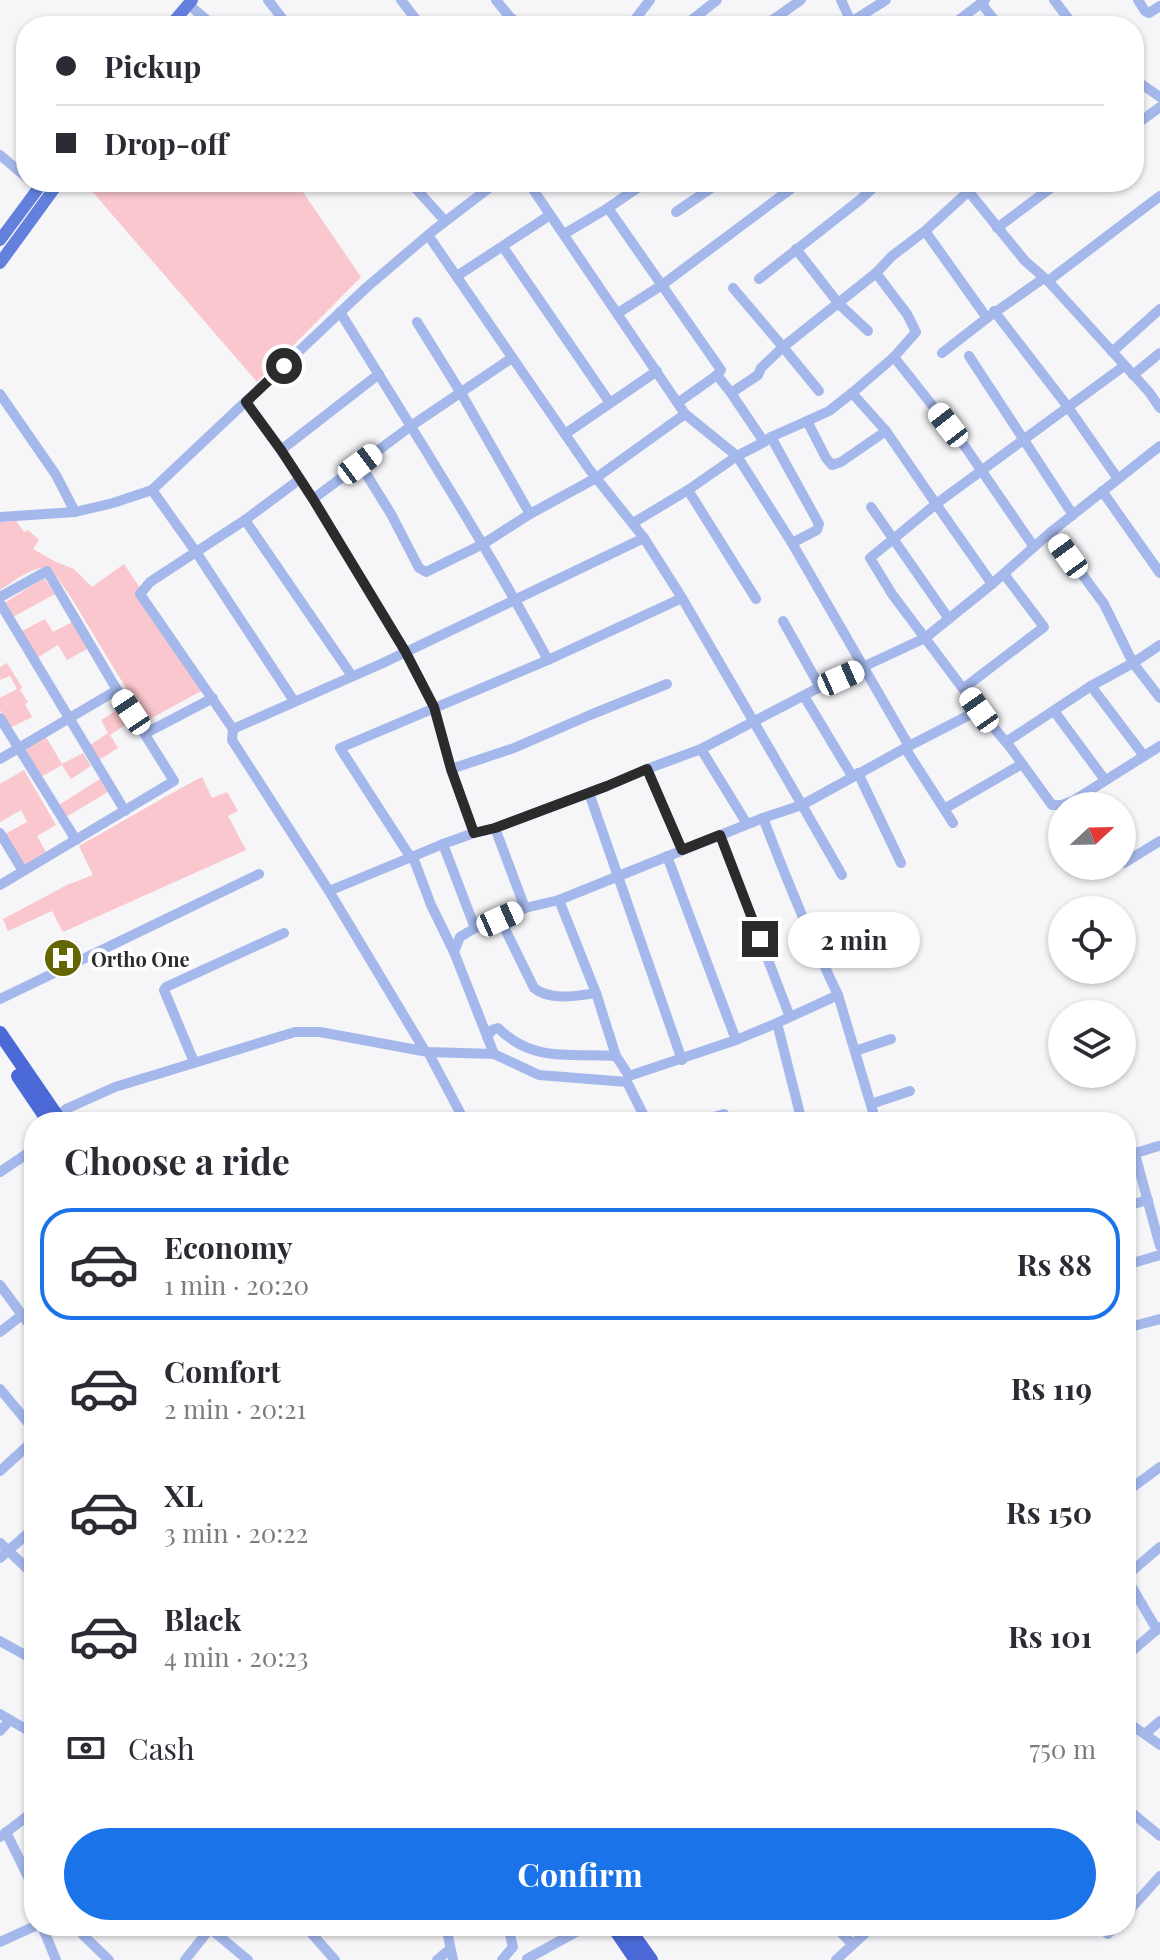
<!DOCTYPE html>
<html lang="en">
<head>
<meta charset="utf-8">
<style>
	:root { --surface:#fff; --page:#f7f7f7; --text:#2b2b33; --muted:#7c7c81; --line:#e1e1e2; --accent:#1a73e8 }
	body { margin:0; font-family:"Playfair Display",serif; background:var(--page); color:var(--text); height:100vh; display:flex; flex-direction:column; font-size:30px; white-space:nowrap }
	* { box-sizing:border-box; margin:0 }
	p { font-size:26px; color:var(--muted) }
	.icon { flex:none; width:44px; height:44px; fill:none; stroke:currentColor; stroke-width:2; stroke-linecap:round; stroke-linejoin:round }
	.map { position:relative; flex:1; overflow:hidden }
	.sheet { position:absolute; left:24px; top:1112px; width:1112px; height:824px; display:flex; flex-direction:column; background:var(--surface); border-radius:32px; box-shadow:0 2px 6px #0004 }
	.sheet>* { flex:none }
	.guide { position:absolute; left:16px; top:16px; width:1128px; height:176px; border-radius:32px; box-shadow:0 2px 6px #0004; display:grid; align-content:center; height:176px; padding:0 40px; background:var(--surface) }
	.needle { width:52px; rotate:68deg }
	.tools { position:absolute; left:1048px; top:792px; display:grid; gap:16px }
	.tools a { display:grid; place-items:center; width:88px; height:88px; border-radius:50%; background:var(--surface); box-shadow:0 2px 6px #0004; font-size:40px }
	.end { position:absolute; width:36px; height:36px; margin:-18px; border:10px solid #2c2b2c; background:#fff; box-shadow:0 0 0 4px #fff }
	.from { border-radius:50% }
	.bubble { position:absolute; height:56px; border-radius:28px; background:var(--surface); box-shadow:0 2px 6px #0004; font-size:26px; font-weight:700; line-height:56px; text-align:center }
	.car { position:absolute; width:24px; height:48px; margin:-24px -12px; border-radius:10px; box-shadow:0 0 6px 2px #0007; background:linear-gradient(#fff 24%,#345 0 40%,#fff 0 76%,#345 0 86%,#fff 0) }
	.guide b { display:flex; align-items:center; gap:28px; height:76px; font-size:30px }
	.guide b+b { border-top:2px solid var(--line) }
	.guide i { width:20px; height:20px; background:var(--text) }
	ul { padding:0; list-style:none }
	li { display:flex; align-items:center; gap:24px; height:112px; margin:0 16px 12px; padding:0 24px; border:4px solid transparent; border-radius:32px }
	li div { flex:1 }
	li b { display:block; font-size:30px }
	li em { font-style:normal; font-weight:700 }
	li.active { border-color:var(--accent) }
	li>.icon { width:72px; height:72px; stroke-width:1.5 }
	h2 { padding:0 40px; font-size:36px; line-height:96px }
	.pay { display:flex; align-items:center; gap:20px; height:88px; padding:0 40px; font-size:30px }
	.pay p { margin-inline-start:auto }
	.action { display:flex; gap:16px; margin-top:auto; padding:16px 40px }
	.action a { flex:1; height:92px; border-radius:48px; background:var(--accent); color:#fff; font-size:32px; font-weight:700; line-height:92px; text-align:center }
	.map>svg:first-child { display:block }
	.green { fill:#f9c7cd }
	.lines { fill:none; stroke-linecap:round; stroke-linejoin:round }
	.minor { stroke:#a5b8ec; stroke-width:10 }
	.major { stroke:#6380dd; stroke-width:12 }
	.highway { stroke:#4c6ad7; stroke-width:14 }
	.route { stroke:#2c2b2c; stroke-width:10 }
	.labels { text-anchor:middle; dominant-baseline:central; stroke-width:8; stroke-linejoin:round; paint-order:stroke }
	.poi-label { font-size:20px; font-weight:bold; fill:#2c2b2c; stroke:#fff; text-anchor:start }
</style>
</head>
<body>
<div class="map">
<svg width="1160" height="1960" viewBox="0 0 1160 1960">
	<rect width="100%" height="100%" fill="#f6f5f8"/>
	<g class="green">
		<path d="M84 182H296L361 277 257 382Z"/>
		<path d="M16 521 24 532 28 530 39 540 33 549 56 562 74 569 92 587 124 564 207 688 146 721 72 599 50 567C31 567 16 580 0 590V522Z"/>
		<path d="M44 578 55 594 11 618 3 604Z"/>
		<path d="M45 619 53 632 72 622 87 649 67 660 58 645 37 658 22 631Z"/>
		<path d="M7 663 22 687 20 690 28 702 25 704 32 717 10 728 0 710V698L17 689 10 676 0 680V667Z"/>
		<path d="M120 708 130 722 110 735 118 748 99 760 90 745 108 733 101 720Z"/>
		<path d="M46 737 62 764 83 753 91 766 71 779 62 765 41 777 26 752 27 747Z"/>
		<path d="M24 770 56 825 37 836 47 854 24 867 5 834 27 822 21 810 0 822V784Z"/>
		<path d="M202 777 212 798 227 792 238 811 228 816 246 850 63 932 52 911 8 931 3 919 67 885 93 875 79 846 181 788Z"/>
		<path d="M100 779 108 792 66 817 59 805Z"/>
	</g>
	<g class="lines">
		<g class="minor">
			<path d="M268 0 288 26"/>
			<path d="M401 0 421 26"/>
			<path d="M496 0 509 16 521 26"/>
			<path d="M841 0 853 26"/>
			<path d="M1054 0 1074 26"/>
			<path d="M1138 0 1145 11 1149 13 1160 6"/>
			<path d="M981 3 999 26"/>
			<path d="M189 5 207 20 211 26"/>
			<path d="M851 22 886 0"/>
			<path d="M497 26 509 16"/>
			<path d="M630 26 650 0"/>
			<path d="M684 26 717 0"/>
			<path d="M764 26 801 0"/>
			<path d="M951 26 985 0"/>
			<path d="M1134 79 1160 97"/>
			<path d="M1134 126 1160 107"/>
			<path d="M0 155 26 177"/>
			<path d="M410 182 445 221"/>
			<path d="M528 182 685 414 737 456 792 543 909 746 802 805 842 875"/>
			<path d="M961 182 1025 261 1048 281 1149 392 1160 408"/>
			<path d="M1036 182 1044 193 1059 182"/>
			<path d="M608 208 721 370 717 375 731 393"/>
			<path d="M676 212 720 182"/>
			<path d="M997 228 1044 193"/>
			<path d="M925 231 987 318 1044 278"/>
			<path d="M564 234 608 208 646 182"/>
			<path d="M428 235 589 469 644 538 682 598 802 805 763 818 559 900 525 908 475 928 460 937 454 952 494 1054"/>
			<path d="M503 247 610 403"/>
			<path d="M796 249 839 304 868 331"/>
			<path d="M457 276 550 215"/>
			<path d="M759 279 861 199 879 182"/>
			<path d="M1048 281 1160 196"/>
			<path d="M994 311 1068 407 1118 479"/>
			<path d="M340 312C411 427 484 541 548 660L340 748 411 858"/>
			<path d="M618 313 662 285 800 182"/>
			<path d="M417 322 461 393 530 514"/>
			<path d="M1112 352 1160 309"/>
			<path d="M942 353 987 318"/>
			<path d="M969 356 1073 515"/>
			<path d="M894 357 966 448 1034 547 992 584"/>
			<path d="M1133 375 1160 353"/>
			<path d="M819 391 783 347 876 273"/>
			<path d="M852 393 829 411 807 421 826 458 832 465 841 462 886 431 936 504 1124 366"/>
			<path d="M0 394 56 475 75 512"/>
			<path d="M246 402 281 450 313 499"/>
			<path d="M679 402 717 375"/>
			<path d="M886 431 852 393 894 357 916 332 907 314 876 273 892 256 925 231 969 191"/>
			<path d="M565 434 657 371"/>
			<path d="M771 437 807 421"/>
			<path d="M764 442 771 437 819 524 817 530 792 543"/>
			<path d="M281 450 379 374"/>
			<path d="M360 464 391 514 419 568 426 572 483 544 530 514 596 478 685 414"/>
			<path d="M152 490 196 552 294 701"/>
			<path d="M688 490 756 599"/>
			<path d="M1102 491 1160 573"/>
			<path d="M936 504 992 584 925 638 892 594 870 558Z"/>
			<path d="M871 507 949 619"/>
			<path d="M0 517 75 512 113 503 152 490 367 287 434 230 497 182"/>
			<path d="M245 520 352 676"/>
			<path d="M633 523 688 490 737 456 764 442 731 393 758 375 761 368 783 347 733 288"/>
			<path d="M1051 532 1104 604 1133 663 1160 698"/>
			<path d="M1034 547 1051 532 1160 446"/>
			<path d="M0 597 47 571 117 690 174 781 0 885"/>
			<path d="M0 603 125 811"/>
			<path d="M783 621 820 687"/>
			<path d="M548 660 682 598"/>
			<path d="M1091 686 1144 756"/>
			<path d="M964 688 1044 627 1004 574"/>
			<path d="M804 696 852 776"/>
			<path d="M1054 711 1105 780"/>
			<path d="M0 718 76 840"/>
			<path d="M233 729 140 594 150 582 245 520 300 479"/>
			<path d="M146 733 213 698"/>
			<path d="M1006 742 1091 686 1133 663 1160 645"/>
			<path d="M909 746 979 710 1010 747 1052 805H1062L1073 801 1160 746"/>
			<path d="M905 748 953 823"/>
			<path d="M701 749 747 824"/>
			<path d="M0 759 117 690"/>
			<path d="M451 769 514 748 590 715 667 684"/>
			<path d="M647 769 682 850"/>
			<path d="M858 773 901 863"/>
			<path d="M589 793 682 1060"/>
			<path d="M944 809 1022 764"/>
			<path d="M763 818C786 878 810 937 838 995"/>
			<path d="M495 828 525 908"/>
			<path d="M0 833 23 871"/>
			<path d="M474 833 451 769 434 707 405 651 313 499 411 426 512 358"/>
			<path d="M720 835 790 1017"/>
			<path d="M443 844 475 928"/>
			<path d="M667 856 736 1040"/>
			<path d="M413 857 431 905 454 952"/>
			<path d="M1124 863 1160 841"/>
			<path d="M329 891 443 844 474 833 495 828 607 786 647 769 701 749 820 687 925 638 979 710"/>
			<path d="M559 900 596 993 616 1056 629 1076 736 1040 777 1023 802 1122"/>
			<path d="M500 919 534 988C550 1001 576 996 596 993"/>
			<path d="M0 999 259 874"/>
			<path d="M777 1023 838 995 876 1122"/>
			<path d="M487 1037 492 1030 498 1028C533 1063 571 1053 616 1056"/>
			<path d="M425 1051 329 891 232 740 233 729 383 663 644 538"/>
			<path d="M855 1051 891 1039"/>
			<path d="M428 1052 465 1122"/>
			<path d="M194 1062 164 990 166 987 284 933"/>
			<path d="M871 1104 910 1091"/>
			<path d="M58 1117 66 1109 115 1087 295 1032H320L428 1052 494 1054 539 1075 627 1082 647 1122"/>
			<path d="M697 1122 724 1114"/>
			<path d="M1126 1153C1138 1155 1148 1148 1160 1146"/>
			<path d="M1135 1154 1160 1246"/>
			<path d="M0 1172 34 1149"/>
			<path d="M1126 1206 1148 1200"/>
			<path d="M1126 1265 1160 1255"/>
			<path d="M0 1285 34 1331"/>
			<path d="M1126 1328 1160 1319"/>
			<path d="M0 1332 22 1315"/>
			<path d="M0 1389 34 1430"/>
			<path d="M0 1471 34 1440"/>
			<path d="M1126 1492 1160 1467"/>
			<path d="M0 1543 34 1575"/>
			<path d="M0 1558 34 1528"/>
			<path d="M1126 1576 1160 1547"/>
			<path d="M1126 1577 1157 1630"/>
			<path d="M0 1641 34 1660"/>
			<path d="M1126 1656 1160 1627"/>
			<path d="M0 1714 34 1734"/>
			<path d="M1126 1721 1160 1745"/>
			<path d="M0 1731 10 1720"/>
			<path d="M1145 1734 1160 1721"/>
			<path d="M1126 1808 1160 1836"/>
			<path d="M6 1832 34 1889"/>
			<path d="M0 1837 34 1811"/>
			<path d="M1126 1914 1160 1876"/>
			<path d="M42 1926 56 1960"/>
			<path d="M80 1926 83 1935 109 1960"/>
			<path d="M207 1926 248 1960"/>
			<path d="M305 1926 335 1960"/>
			<path d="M446 1926 453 1960"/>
			<path d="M835 1926 852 1944"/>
			<path d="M1099 1926 1108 1934 1115 1926"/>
			<path d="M0 1942 35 1926"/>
			<path d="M527 1959 587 1926"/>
			<path d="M185 1960 212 1926"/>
			<path d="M437 1960 450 1949"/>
			<path d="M502 1960 513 1947 508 1926"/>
			<path d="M836 1960 873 1926"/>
		</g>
		<g class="major">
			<path d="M170 26 192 0"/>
			<path d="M0 240 43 182"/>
			<path d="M0 263 59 182"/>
		</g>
		<g class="highway">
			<path d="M0 1033 61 1122"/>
			<path d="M18 1076 49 1122"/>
			<path d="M613 1926 636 1960"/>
			<path d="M627 1926 651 1960"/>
		</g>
	</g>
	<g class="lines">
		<path class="route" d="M284 366 246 402 281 450 313 499 405 651 434 707 451 769 474 833 495 828 607 786 647 769 682 850 720 835 760 939"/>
	</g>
	<defs>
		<symbol id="hospital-disc" viewBox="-11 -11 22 22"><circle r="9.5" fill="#646602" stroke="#fff"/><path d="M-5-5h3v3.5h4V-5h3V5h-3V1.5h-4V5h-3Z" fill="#fff"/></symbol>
	</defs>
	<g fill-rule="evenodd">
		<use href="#hospital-disc" x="41" y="936" width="44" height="44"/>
	</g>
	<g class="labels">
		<g class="poi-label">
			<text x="91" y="958">Ortho One</text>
		</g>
	</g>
</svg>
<div class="tools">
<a><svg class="needle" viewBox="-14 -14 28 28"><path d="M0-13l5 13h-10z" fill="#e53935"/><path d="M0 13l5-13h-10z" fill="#7c7c81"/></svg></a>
<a><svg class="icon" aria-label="locate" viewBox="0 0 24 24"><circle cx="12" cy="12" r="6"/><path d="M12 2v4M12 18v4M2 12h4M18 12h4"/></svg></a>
<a><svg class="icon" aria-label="layers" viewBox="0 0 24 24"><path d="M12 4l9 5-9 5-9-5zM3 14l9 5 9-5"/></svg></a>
</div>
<i class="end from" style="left:284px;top:366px"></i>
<i class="end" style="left:760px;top:939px"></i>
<div class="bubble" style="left:788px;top:912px;width:132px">2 min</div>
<i class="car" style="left:948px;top:425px;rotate:322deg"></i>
<i class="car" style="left:360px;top:464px;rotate:53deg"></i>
<i class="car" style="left:1068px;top:556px;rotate:324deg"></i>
<i class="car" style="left:841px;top:678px;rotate:66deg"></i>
<i class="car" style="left:979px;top:710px;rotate:325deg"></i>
<i class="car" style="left:131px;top:712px;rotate:326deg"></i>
<i class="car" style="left:500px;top:919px;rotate:66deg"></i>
<div class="guide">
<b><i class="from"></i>Pickup</b>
<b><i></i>Drop-off</b>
</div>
<section class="sheet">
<h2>Choose a ride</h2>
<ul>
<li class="active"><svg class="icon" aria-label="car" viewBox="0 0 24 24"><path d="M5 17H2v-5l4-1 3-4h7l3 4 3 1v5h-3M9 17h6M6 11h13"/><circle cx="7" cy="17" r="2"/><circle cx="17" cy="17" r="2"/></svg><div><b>Economy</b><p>1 min · 20:20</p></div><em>Rs 88</em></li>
<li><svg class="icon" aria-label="car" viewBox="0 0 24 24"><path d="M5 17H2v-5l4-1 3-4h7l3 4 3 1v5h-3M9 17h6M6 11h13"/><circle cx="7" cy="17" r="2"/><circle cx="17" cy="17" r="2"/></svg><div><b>Comfort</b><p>2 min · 20:21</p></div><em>Rs 119</em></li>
<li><svg class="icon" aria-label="car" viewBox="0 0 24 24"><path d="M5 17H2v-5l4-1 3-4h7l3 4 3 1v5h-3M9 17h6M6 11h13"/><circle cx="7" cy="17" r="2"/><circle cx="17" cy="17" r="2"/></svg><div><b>XL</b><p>3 min · 20:22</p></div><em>Rs 150</em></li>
<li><svg class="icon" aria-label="car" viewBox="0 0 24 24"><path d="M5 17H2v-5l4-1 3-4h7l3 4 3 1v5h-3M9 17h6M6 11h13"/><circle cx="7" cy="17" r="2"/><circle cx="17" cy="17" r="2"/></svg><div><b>Black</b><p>4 min · 20:23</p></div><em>Rs 101</em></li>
</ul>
<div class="pay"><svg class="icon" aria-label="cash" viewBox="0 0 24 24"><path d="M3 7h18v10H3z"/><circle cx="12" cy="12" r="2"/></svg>Cash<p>750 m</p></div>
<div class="action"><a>Confirm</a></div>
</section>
</div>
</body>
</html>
